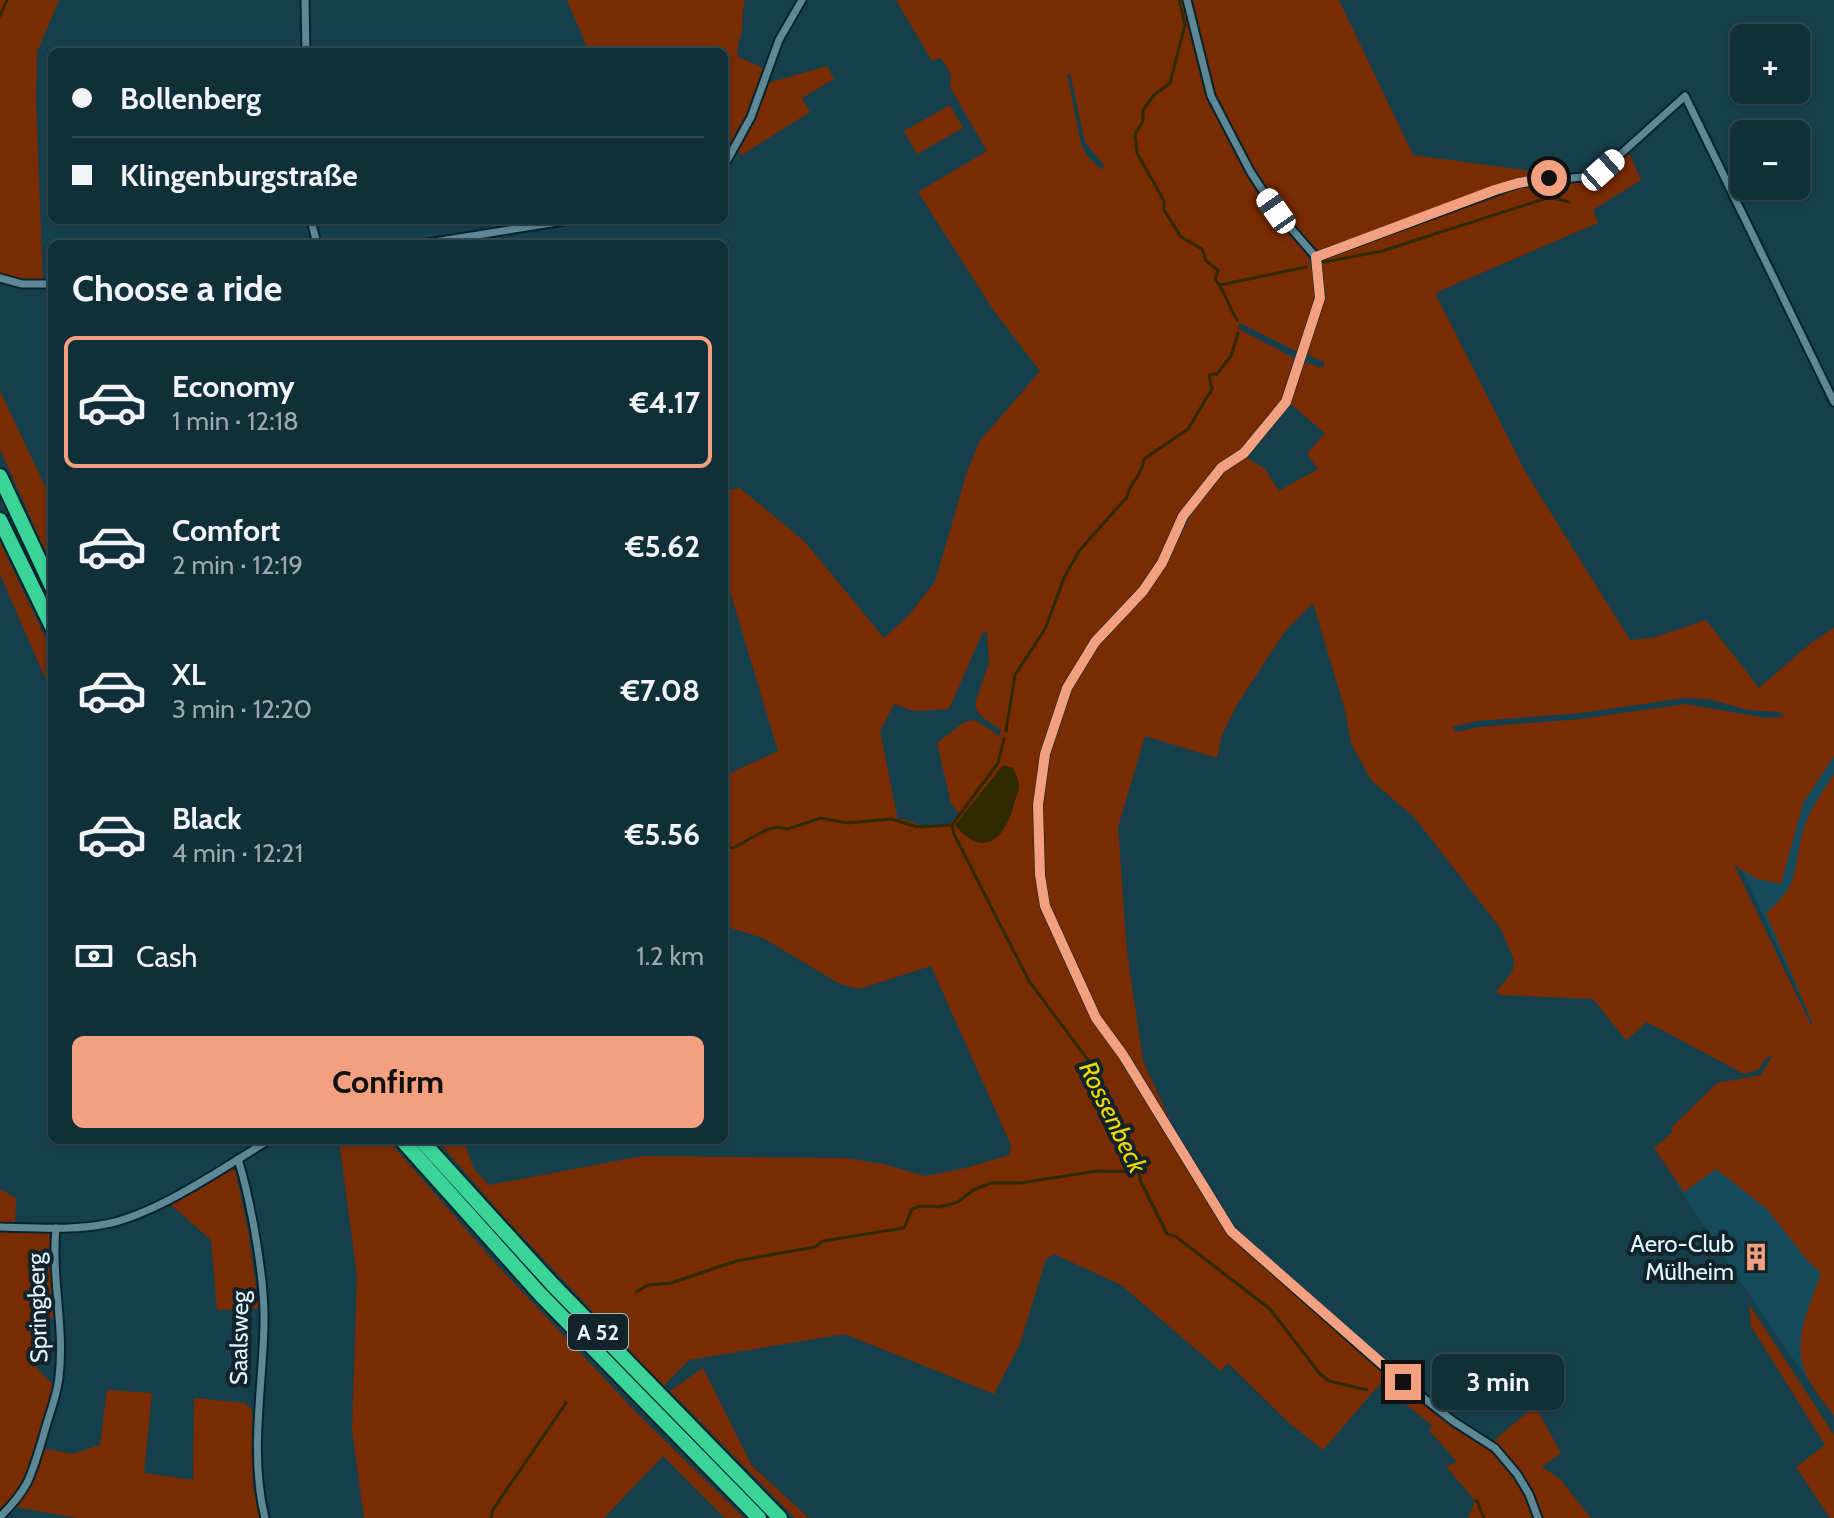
<!DOCTYPE html>
<html lang="en">
<head>
<meta charset="utf-8">
<style>
	:root { --surface:#102f39; --page:#1e3b44; --text:#f1f3f6; --muted:#9ca9ae; --line:#304a53; --accent:#f2a080 }
	body { margin:0; font-family:Cabin,sans-serif; background:var(--page); color:var(--text); height:100vh; display:flex; flex-direction:column; font-size:30px; white-space:nowrap }
	* { box-sizing:border-box; margin:0 }
	p { font-size:26px; color:var(--muted) }
	.icon { flex:none; width:44px; height:44px; fill:none; stroke:currentColor; stroke-width:2; stroke-linecap:round; stroke-linejoin:round }
	.map { position:relative; flex:1; overflow:hidden }
	.sheet { position:absolute; left:48px; top:240px; width:680px; height:904px; display:flex; flex-direction:column; background:var(--surface); border-radius:12px; box-shadow:0 2px 6px #0004,0 0 0 2px var(--line) }
	.sheet>* { flex:none }
	.guide { position:absolute; left:48px; top:48px; width:680px; height:176px; border-radius:12px; box-shadow:0 2px 6px #0004,0 0 0 2px var(--line); display:grid; align-content:center; height:176px; padding:0 24px; background:var(--surface) }
	.buttons { position:absolute; left:1730px; top:24px; display:grid; gap:16px }
	.buttons a { display:grid; place-items:center; width:80px; height:80px; border-radius:12px; background:var(--surface); box-shadow:0 2px 6px #0004,0 0 0 2px var(--line); font-size:40px }
	.end { position:absolute; width:36px; height:36px; margin:-18px; border:10px solid #f2a080; background:#111; box-shadow:0 0 0 4px #111 }
	.from { border-radius:50% }
	.bubble { position:absolute; height:56px; border-radius:12px; background:var(--surface); box-shadow:0 2px 6px #0004,0 0 0 2px var(--line); font-size:26px; font-weight:700; line-height:56px; text-align:center }
	.car { position:absolute; width:24px; height:48px; margin:-24px -12px; border-radius:10px; box-shadow:0 0 6px 2px #0007; background:linear-gradient(#fff 24%,#345 0 40%,#fff 0 76%,#345 0 86%,#fff 0) }
	.guide b { display:flex; align-items:center; gap:28px; height:76px; font-size:30px }
	.guide b+b { border-top:2px solid var(--line) }
	.guide i { width:20px; height:20px; background:var(--text) }
	ul { padding:0; list-style:none }
	li { display:flex; align-items:center; gap:24px; height:132px; margin:0 16px 12px; padding:0 8px; border:4px solid transparent; border-radius:12px }
	li div { flex:1 }
	li b { display:block; font-size:30px }
	li em { font-style:normal; font-weight:700 }
	li.on { border-color:var(--accent) }
	li>.icon { width:72px; height:72px; stroke-width:1.5 }
	h2 { padding:0 24px; font-size:36px; line-height:96px }
	.pay { display:flex; align-items:center; gap:20px; height:88px; padding:0 24px; font-size:30px }
	.pay p { margin-inline-start:auto }
	.primary-button { display:flex; gap:16px; margin-top:auto; padding:16px 24px }
	.primary-button a { flex:1; height:92px; border-radius:12px; background:var(--accent); color:#111; font-size:32px; font-weight:700; line-height:92px; text-align:center }
	.map>svg:first-child { display:block }
	.built { fill:#154a5b }
	.green { fill:#792b02; fill-rule:evenodd }
	.water { fill:#2f2a00 }
	.lines { fill:none; stroke-linecap:round; stroke-linejoin:round }
	.stream { stroke:#2f2a00; stroke-width:3 }
	.minor-casing { stroke:#05242e; stroke-width:11 }
	.motorway-casing { stroke:#05242e; stroke-width:18 }
	.minor { stroke:#5e8896; stroke-width:7 }
	.motorway { stroke:#3ad398; stroke-width:14 }
	.route { stroke:#f2a080; stroke-width:10 }
	.labels { text-anchor:middle; dominant-baseline:central; stroke-width:8; stroke-linejoin:round; paint-order:stroke }
	.shield { fill:#122329; stroke:#a2b7be; stroke-width:2 }
	.shield-label { font-size:22px; font-weight:bold; fill:#e0f6fe }
	.poi-label { font-size:24px; fill:#e0f6fe; stroke:#122329; text-anchor:end }
	.street-label { font-size:24px; fill:#e0f6fe; stroke:#122329 }
	.water-label { font-size:26px; font-style:italic; fill:#ecd700; stroke:#122329 }
</style>
</head>
<body>
<div class="map">
<svg width="1834" height="1518" viewBox="0 0 1834 1518">
	<rect width="100%" height="100%" fill="#163f4c"/>
	<path class="built" d="M1834 700V1416L1770 1326 1676 1183 1764 1099 1812 1022 1708 796Z"/>
	<g class="green">
		<path d="M0 0H59L37 52 36 101 43 282 21 281 0 275Z"/>
		<path d="M567 0H745C742 11 743 18 742 29 741 40 736 46 738 57L766 69 755 99 730 149 724 151V52H589Z"/>
		<path d="M896 0H1339L1413 155 1540 172 1495 185 1308 255 1318 292 1298 352 1240 323 1237 328 1294 358 1283 400 1264 427 1240 451 1220 464 1181 515 1160 561 1166 564C1188 522 1202 483 1244 456L1265 469 1279 491 1318 469 1307 454 1325 433 1289 403 1300 366 1307 363 1324 368V362L1310 356 1307 350 1326 293 1320 268 1324 260 1499 193 1534 184 1575 183 1599 179 1629 153 1641 180 1593 210 1598 223 1435 293 1526 473 1630 640 1652 638 1706 620 1759 688 1811 643 1834 628V756L1803 803 1781 884 1757 879 1734 865 1811 1025 1812 1022 1766 913C1800 883 1792 876 1802 836 1807 813 1821 794 1834 774V1416C1826 1404 1815 1393 1809 1380 1789 1344 1809 1308 1821 1273L1807 1260 1767 1209 1716 1169 1684 1192 1654 1148 1673 1132 1671 1128 1717 1083 1761 1075 1773 1055 1765 1059 1759 1069 1744 1074 1647 1022 1626 1040 1593 999 1500 995 1496 992 1513 971 1514 960 1501 929 1414 817 1371 780 1351 743 1345 710 1313 603 1286 630 1236 706 1222 735 1217 758 1145 736 1118 827 1127 952 1143 1061 1170 1120 1166 1121 1126 1053 1099 1016 1071 950 1065 954 1093 1019 1119 1056 1227 1233 1375 1364 1452 1425 1493 1451 1510 1469 1526 1494 1535 1518H1468L1475 1501 1446 1466 1457 1462 1429 1430 1432 1425 1380 1384 1323 1450 1288 1422 1228 1363 1221 1371 1121 1285 1054 1254 1046 1259 1020 1344 994 1394 845 1334 689 1360 663 1386 502 1215 437 1140H463L474 1169 489 1185 643 1156 845 1158 883 1164 925 1176 966 1168 1009 1155 1011 1145 931 966 859 989 840 984 763 938 724 926V776L778 751 729 588 724 584V491L740 488 805 542 884 638 909 615 935 582 967 472 979 442 1040 371 994 311 918 192 987 151 950 87 951 74 941 58 932 61ZM1195 19 1208 75 1202 78 1188 27ZM1070 73 1085 142 1104 165 1102 170 1087 156 1081 144 1067 74ZM987 631 989 663 976 700V709L982 717 1001 730 1000 736 975 720 964 722 937 743 951 804 959 813 949 825H920L904 819 898 820 880 731 894 704 913 711 949 709 982 634ZM1685 698 1708 699 1748 710 1779 712 1785 717 1765 718 1685 704 1580 719 1479 727 1457 732 1452 727 1477 721 1581 713Z"/>
		<path d="M827 66 834 79 802 98 810 112 742 155 736 151 768 83Z"/>
		<path d="M950 105 963 128 917 154 904 131Z"/>
		<path d="M0 391 52 501V566L0 449Z"/>
		<path d="M0 542 52 652V694L0 574Z"/>
		<path d="M339 1140H388L498 1266 636 1412 744 1518H725L663 1456 604 1518H364L352 1430 357 1276Z"/>
		<path d="M230 1168 235 1170 248 1230 259 1309 217 1310 211 1240 169 1203Z"/>
		<path d="M0 1189 16 1198 15 1226 0 1224Z"/>
		<path d="M0 1230 46 1232 51 1236 57 1318H37V1369L53 1384 24 1486 0 1513Z"/>
		<path d="M1749 1304 1834 1435V1518H1830L1796 1467 1825 1445 1751 1326Z"/>
		<path d="M703 1368 752 1466 809 1518H795L670 1391Z"/>
		<path d="M107 1390 152 1393 144 1473 193 1480 194 1398 245 1403 252 1410 253 1486 260 1518H77L16 1507C31 1489 36 1471 42 1448L72 1454 100 1445Z"/>
		<path d="M1535 1406 1561 1453 1542 1467 1560 1479 1591 1518H1542C1530 1487 1515 1465 1492 1442Z"/>
	</g>
	<path class="water" d="M1003 765 1013 768C1015 773 1019 780 1019 786 1019 792 1015 799 1014 804 1005 840 982 859 955 825Z"/>
	<g class="lines">
		<g class="stream">
			<path d="M1179 0 1185 25 1170 83 1154 95 1143 110V121L1135 134 1137 153 1164 201V210L1181 237 1202 249 1206 261 1218 270 1215 279C1226 292 1228 306 1237 320"/>
			<path d="M0 16 7 0"/>
			<path d="M1324 262 1382 251 1550 197 1569 202"/>
			<path d="M1220 285 1306 267"/>
			<path d="M1006 731 1015 675 1045 629 1064 578 1079 551 1127 497C1129 482 1141 479 1144 459L1188 429 1212 389 1209 375 1217 374 1231 356 1238 333"/>
			<path d="M1004 739 998 763 952 825 954 834 1029 981 1097 1072 1139 1172 1140 1180 1167 1234 1175 1236 1270 1309 1320 1374 1329 1381 1367 1390"/>
			<path d="M724 847 733 848 766 830 777 827 788 829 821 818 848 823 891 819 918 827 952 825"/>
			<path d="M636 1292 648 1285 671 1283 736 1261 815 1247 823 1241 904 1228 912 1209 920 1206 940 1207 958 1202 973 1190 991 1183H1020L1097 1171 1139 1172"/>
			<path d="M1477 1501 1484 1518"/>
			<path d="M491 1518 492 1511 566 1403"/>
		</g>
		<defs>
			<g id="minor">
				<path d="M305 0 306 52"/>
				<path d="M1187 0 1211 96 1250 171 1276 211 1316 257 1320 298 1286 402 1244 453 1221 468 1183 516 1162 563 1143 591 1095 642 1067 688 1045 754 1038 805 1040 875 1045 906 1096 1018 1123 1055 1231 1231 1379 1363 1453 1421 1495 1448 1517 1474 1529 1494 1538 1518"/>
				<path d="M724 166 751 117 779 40 802 0"/>
				<path d="M311 220 317 244"/>
				<path d="M422 244 570 220"/>
				<path d="M1316 257 1518 183 1593 176 1603 170 1685 96 1834 402"/>
				<path d="M0 278 22 284H52"/>
				<path d="M238 1159C251 1201 265 1279 264 1323 263 1388 249 1453 265 1518"/>
				<path d="M0 1227C36 1228 75 1231 111 1223 161 1211 225 1167 269 1140"/>
				<path d="M0 1517C30 1487 31 1476 43 1437 48 1417 57 1397 59 1377 65 1327 51 1277 56 1228"/>
			</g>
			<g id="motorway">
				<path d="M0 476 52 587"/>
				<path d="M0 520 52 627"/>
				<path d="M402 1140 540 1294 759 1518"/>
				<path d="M421 1140 552 1284 780 1518"/>
			</g>
		</defs>
		<use href="#minor" class="minor-casing"/>
		<use href="#motorway" class="motorway-casing"/>
		<use href="#minor" class="minor"/>
		<use href="#motorway" class="motorway"/>
	</g>
	<g class="lines">
		<path class="route" d="M1403 1382 1231 1231 1123 1055 1096 1018 1045 906 1040 875 1038 805 1045 754 1067 688 1095 642 1143 591 1162 563 1183 516 1221 468 1244 453 1286 402 1320 298 1316 257 1495 190 1518 183 1549 178"/>
	</g>
	<defs>
		<symbol id="building-bare" viewBox="-9 -9 18 18"><path d="M-4-6H4V6H1V3H-1V6H-4ZM-2.5-4.3h1.7v1.8h-1.7ZM.8-4.3h1.7v1.8H.8ZM-2.5-1h1.7V.8h-1.7ZM.8-1h1.7V.8H.8Z" fill="#f2a080" stroke="#122329" stroke-width="2.5" paint-order="stroke"/></symbol>
	</defs>
	<g fill-rule="evenodd">
		<use href="#building-bare" x="1736" y="1237" width="40" height="40"/>
	</g>
	<g class="labels">
		<rect class="shield" x="568" y="1314" width="60" height="36" rx="6"/>
		<g class="shield-label">
			<text x="598" y="1332">A 52</text>
		</g>
		<g class="poi-label">
			<text x="1734" y="1243">Aero-Club<tspan x="1734" dy="28">Mülheim</tspan></text>
		</g>
		<g class="street-label">
			<text transform="translate(37 1308) rotate(-92)">Springberg</text>
			<text transform="translate(239 1338) rotate(-89)">Saalsweg</text>
		</g>
		<g class="water-label">
			<text transform="translate(1113 1117) rotate(64)">Rossenbeck</text>
		</g>
	</g>
</svg>
<div class="buttons">
<a>+</a>
<a>−</a>
</div>
<i class="end from" style="left:1549px;top:178px"></i>
<i class="end" style="left:1403px;top:1382px"></i>
<div class="bubble" style="left:1432px;top:1354px;width:132px">3 min</div>
<i class="car" style="left:1603px;top:170px;rotate:48deg"></i>
<i class="car" style="left:1276px;top:211px;rotate:325deg"></i>
<div class="guide">
<b><i class="from"></i>Bollenberg</b>
<b><i></i>Klingenburgstraße</b>
</div>
<section class="sheet">
<h2>Choose a ride</h2>
<ul>
<li class="on"><svg class="icon" aria-label="car" viewBox="0 0 24 24"><path d="M5 17H2v-5l4-1 3-4h7l3 4 3 1v5h-3M9 17h6M6 11h13"/><circle cx="7" cy="17" r="2"/><circle cx="17" cy="17" r="2"/></svg><div><b>Economy</b><p>1 min · 12:18</p></div><em>€4.17</em></li>
<li><svg class="icon" aria-label="car" viewBox="0 0 24 24"><path d="M5 17H2v-5l4-1 3-4h7l3 4 3 1v5h-3M9 17h6M6 11h13"/><circle cx="7" cy="17" r="2"/><circle cx="17" cy="17" r="2"/></svg><div><b>Comfort</b><p>2 min · 12:19</p></div><em>€5.62</em></li>
<li><svg class="icon" aria-label="car" viewBox="0 0 24 24"><path d="M5 17H2v-5l4-1 3-4h7l3 4 3 1v5h-3M9 17h6M6 11h13"/><circle cx="7" cy="17" r="2"/><circle cx="17" cy="17" r="2"/></svg><div><b>XL</b><p>3 min · 12:20</p></div><em>€7.08</em></li>
<li><svg class="icon" aria-label="car" viewBox="0 0 24 24"><path d="M5 17H2v-5l4-1 3-4h7l3 4 3 1v5h-3M9 17h6M6 11h13"/><circle cx="7" cy="17" r="2"/><circle cx="17" cy="17" r="2"/></svg><div><b>Black</b><p>4 min · 12:21</p></div><em>€5.56</em></li>
</ul>
<div class="pay"><svg class="icon" aria-label="cash" viewBox="0 0 24 24"><path d="M3 7h18v10H3z"/><circle cx="12" cy="12" r="2"/></svg>Cash<p>1.2 km</p></div>
<div class="primary-button"><a>Confirm</a></div>
</section>
</div>
</body>
</html>
